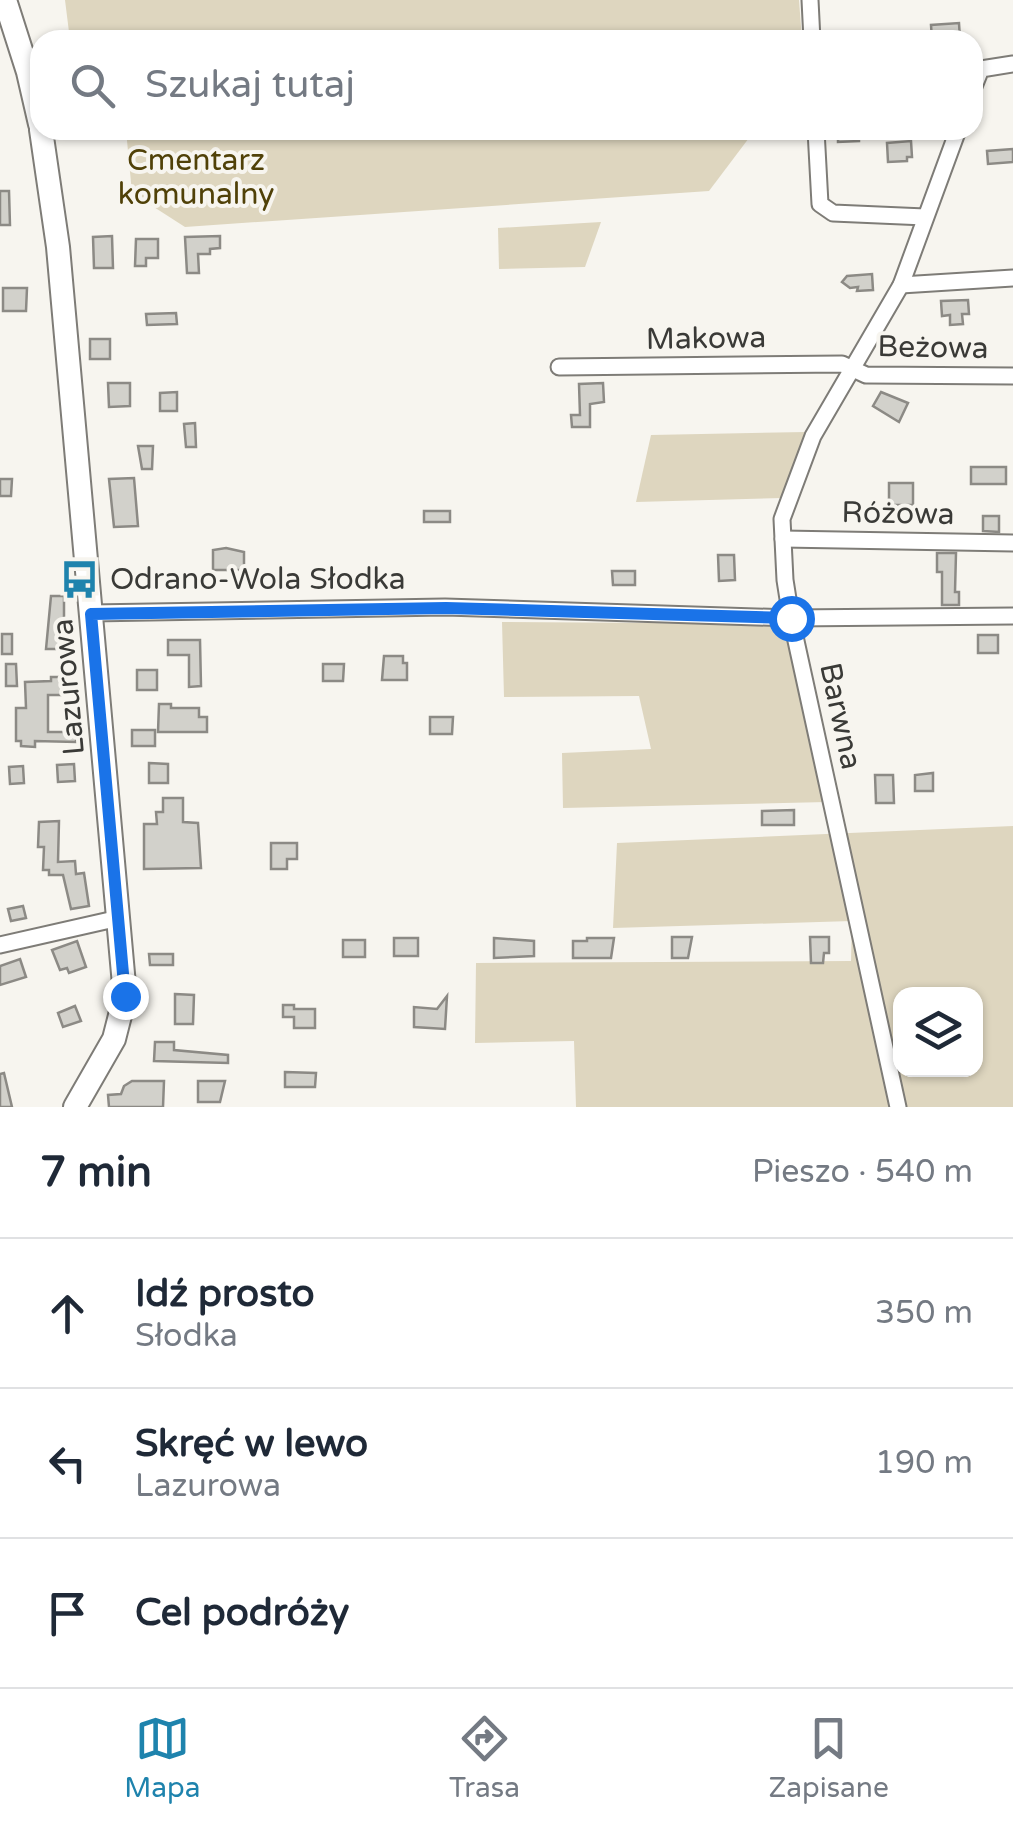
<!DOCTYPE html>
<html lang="pl">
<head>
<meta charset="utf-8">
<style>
	body { margin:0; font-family:"Varela Round",sans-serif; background:#f2f2f3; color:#1f2937 }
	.controls { position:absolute; right:30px; bottom:30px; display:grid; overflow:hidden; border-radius:20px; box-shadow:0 2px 8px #0004 }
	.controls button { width:90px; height:90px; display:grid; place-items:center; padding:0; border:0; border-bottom:2px solid #e0e1e3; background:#fff; color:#1f2937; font:50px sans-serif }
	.stop { position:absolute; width:30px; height:30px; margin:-22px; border:8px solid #1a73e8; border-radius:50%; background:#fff }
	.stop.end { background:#1a73e8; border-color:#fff; box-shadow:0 2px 10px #0008 }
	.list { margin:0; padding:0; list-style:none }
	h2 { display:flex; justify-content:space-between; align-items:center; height:130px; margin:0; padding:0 40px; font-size:42px }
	h2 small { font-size:32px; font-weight:400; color:#747a83 }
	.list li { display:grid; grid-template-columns:65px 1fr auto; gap:30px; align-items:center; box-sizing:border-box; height:150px; padding:0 40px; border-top:2px solid #e0e1e3 }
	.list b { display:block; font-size:38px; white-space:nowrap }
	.list p { margin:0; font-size:32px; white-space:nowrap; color:#747a83 }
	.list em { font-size:32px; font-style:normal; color:#747a83 }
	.icon { flex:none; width:55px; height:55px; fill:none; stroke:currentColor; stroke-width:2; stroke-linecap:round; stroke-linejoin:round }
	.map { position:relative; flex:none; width:1013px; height:1107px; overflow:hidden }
	.search { position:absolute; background:#fff; box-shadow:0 2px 8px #0004; left:30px; right:30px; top:30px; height:110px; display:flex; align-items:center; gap:25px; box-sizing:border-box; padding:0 35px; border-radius:30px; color:#747a83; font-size:38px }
	.sheet { height:580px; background:#fff }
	nav { display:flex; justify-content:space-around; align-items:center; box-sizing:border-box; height:140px; border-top:2px solid #e0e1e3; background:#fff; font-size:28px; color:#747a83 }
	nav a { display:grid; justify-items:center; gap:5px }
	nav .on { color:#1e83ad }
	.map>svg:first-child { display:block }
	.green { fill:#ded6bf; fill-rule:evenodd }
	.building { fill:#d2d1cb; stroke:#8c8a85; stroke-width:2.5 }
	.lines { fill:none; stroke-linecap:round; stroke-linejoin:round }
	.street-casing { stroke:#7e7c77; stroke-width:19 }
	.secondary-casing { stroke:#7e7c77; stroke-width:26 }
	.street { stroke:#fff; stroke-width:15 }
	.secondary { stroke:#fff; stroke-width:22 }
	.route { stroke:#1a73e8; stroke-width:12 }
	.labels { text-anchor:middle; stroke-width:8; stroke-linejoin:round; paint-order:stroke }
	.park-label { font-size:30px; fill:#504108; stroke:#f7f5ef }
	.street-label { font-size:30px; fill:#3a3a37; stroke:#f7f5ef }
	.poi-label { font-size:30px; fill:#3a3a37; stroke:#f7f5ef; text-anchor:start }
</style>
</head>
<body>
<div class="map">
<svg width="1013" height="1107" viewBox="0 0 1013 1107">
	<rect width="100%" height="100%" fill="#f7f5ef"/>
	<g class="green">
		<polygon points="65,0 799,0 802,40 70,40"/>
		<polygon points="126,130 755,130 709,191 185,227 132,193"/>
		<polygon points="601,222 585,267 499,269 498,228"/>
		<polygon points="806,432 782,498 636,502 651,435"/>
		<polygon points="502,622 785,624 827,802 563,808 562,753 651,749 639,696 504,697"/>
		<path d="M1013,826V1107H576L574,1041L475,1043L476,963L851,961L852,921L613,928L617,843ZM900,994H976V1070H900Z"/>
	</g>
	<g class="building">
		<polygon points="959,23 960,40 932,40 931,25"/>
		<polygon points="838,131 859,131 859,141 838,142"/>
		<polygon points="911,141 912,157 907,157 907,161 888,162 887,143"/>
		<polygon points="1013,149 1013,162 988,164 987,151"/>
		<polygon points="0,191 9,191 10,225 0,225"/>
		<polygon points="112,236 113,268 94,268 93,237"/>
		<polygon points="220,236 220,248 210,249 210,254 198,254 199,273 187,273 185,237"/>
		<polygon points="136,239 158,239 158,258 146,258 146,266 135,266"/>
		<polygon points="872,274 873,290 857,291 858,287 850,288 842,282 847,276"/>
		<polygon points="3,288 27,288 26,311 3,311"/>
		<polygon points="968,300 969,314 962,314 963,324 950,325 950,315 942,316 941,301"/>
		<polygon points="176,313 177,324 147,325 146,314"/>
		<rect x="90" y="339" width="20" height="20"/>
		<polygon points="108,383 130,383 130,406 109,407"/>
		<polygon points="603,383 604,402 590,404 590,427 572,427 571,415 580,415 579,384"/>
		<polygon points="177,392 177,411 160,411 160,393"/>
		<polygon points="881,392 908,403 899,422 873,406"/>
		<polygon points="195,423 196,447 186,447 184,424"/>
		<polygon points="138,446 153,446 152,469 142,469"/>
		<rect x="971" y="467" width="35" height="17"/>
		<polygon points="134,478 138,526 114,527 109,479"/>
		<polygon points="0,479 12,479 11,496 0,496"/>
		<rect x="889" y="483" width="24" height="22"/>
		<rect x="424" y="511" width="26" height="11"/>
		<polygon points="983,516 999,516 999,532 983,531"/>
		<polygon points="226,548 244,552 244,570 213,570 213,550"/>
		<polygon points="937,553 956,553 955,592 959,592 959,605 942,605 942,572 937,572"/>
		<polygon points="718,555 734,555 735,580 719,581"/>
		<polygon points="612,571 635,571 635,585 613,585"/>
		<polygon points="51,596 64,596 64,649 46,649"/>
		<rect x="2" y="634" width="10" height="20"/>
		<rect x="978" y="635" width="20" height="18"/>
		<polygon points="168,640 200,640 201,686 189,687 189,655 168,655"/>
		<polygon points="384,656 403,656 403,663 407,663 407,680 382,680"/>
		<polygon points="6,664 16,664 17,686 6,686"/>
		<polygon points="323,664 344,664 343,681 323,681"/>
		<rect x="137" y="670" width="20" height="20"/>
		<polygon points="51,677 71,677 71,695 48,695 48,732 76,732 76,742 35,741 35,747 21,746 21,741 16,741 16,708 26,708 25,682 51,681"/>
		<polygon points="159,704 171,704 171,708 199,708 199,717 207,717 207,732 158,732"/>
		<polygon points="430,717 453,717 452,734 430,734"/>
		<rect x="132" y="730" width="23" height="16"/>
		<polygon points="149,763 168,764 168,783 149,783"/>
		<polygon points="74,764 75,781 58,782 57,765"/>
		<polygon points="23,766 24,783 10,784 9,767"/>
		<polygon points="933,773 933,791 915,791 915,775"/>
		<polygon points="875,775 893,775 894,803 876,803"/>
		<polygon points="163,798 183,798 183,822 198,823 201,868 144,869 144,824 157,824 156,812 163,812"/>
		<polygon points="794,810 794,825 762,825 762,811"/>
		<polygon points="59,821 58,862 75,861 76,874 84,873 89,906 71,909 63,875 49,875 49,870 43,870 44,847 38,847 39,822"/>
		<polygon points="271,843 297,843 297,859 287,859 287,869 271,869"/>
		<polygon points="23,906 26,918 11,921 8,909"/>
		<polygon points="672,937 692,937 688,958 672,958"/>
		<polygon points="810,937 829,937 829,953 824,953 823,963 811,963"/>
		<rect x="394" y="938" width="24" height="18"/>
		<polygon points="494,938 534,941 534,956 494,958"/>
		<polygon points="587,938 614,938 611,958 573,958 573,941 587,941"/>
		<rect x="343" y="940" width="22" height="17"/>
		<polygon points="77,941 86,967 69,973 67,968 60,970 52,950"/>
		<polygon points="149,954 173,954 173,965 150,965"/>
		<polygon points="20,959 26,977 0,985 0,966"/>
		<polygon points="175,994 194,995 193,1024 175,1024"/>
		<polygon points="447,996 445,1029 414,1027 414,1007 437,1009"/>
		<polygon points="283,1005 294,1005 294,1009 315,1009 315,1028 294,1028 294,1017 283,1017"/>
		<polygon points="75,1006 81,1021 63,1027 58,1013"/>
		<polygon points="155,1042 174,1042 174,1050 228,1055 228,1063 154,1061"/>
		<polygon points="285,1072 316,1073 315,1087 285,1087"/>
		<polygon points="4,1073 12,1107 0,1107 0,1074"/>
		<polygon points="132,1081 164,1081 163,1107 109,1107 108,1095 121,1094 124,1086"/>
		<polygon points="198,1081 225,1081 220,1102 198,1102"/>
	</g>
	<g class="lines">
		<defs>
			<g id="street">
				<polyline points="810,0 812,40"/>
				<polyline points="973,89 981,69 1013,64"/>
				<polyline points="816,130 820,204 833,213 925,217"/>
				<polyline points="901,285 1013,278"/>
				<polyline points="559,367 842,364 866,375 1013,376"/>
				<polyline points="783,539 1013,543"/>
				<polyline points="91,613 445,607 791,618 1013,616"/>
				<polyline points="0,945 119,918"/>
				<polyline points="898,1107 791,618 785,580 782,519 813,436 901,285 958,130"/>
			</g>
			<g id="secondary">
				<polyline points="5,0 28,72 40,124"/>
				<polyline points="41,130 58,247 125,996 114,1039 75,1107"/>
			</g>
		</defs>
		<use href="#street" class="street-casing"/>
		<use href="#secondary" class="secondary-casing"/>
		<use href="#street" class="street"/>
		<use href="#secondary" class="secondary"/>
	</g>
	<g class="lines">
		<polyline class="route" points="125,996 91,614 446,608 791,618"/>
	</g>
	<defs>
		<symbol id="bus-bare" viewBox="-9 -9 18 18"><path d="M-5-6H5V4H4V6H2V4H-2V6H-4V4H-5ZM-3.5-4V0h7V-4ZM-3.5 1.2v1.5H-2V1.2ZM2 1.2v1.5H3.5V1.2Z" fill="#1e83ad" stroke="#f7f5ef" stroke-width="2.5" paint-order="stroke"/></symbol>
	</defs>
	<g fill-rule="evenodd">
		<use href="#bus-bare" x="52" y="552" width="55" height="55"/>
	</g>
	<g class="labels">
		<g class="park-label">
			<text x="196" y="170">Cmentarz<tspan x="196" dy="34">komunalny</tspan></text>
		</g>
		<g class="street-label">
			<text transform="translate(706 338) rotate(-1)" y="10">Makowa</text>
			<text transform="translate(933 347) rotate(1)" y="10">Beżowa</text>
			<text transform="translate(898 513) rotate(1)" y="10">Różowa</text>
			<text transform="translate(68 687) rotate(-95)" y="10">Lazurowa</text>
			<text transform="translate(841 716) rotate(78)" y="10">Barwna</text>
		</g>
		<g class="poi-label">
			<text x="110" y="589">Odrano-Wola Słodka</text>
		</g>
	</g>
</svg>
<div class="controls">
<button><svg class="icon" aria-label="layers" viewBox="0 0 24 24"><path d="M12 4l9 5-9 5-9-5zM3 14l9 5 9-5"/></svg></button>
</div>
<div class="stop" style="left:791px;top:618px"></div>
<div class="stop end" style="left:125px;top:996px"></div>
<div class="search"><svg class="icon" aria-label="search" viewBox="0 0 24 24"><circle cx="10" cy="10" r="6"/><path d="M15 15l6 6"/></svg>Szukaj tutaj</div>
</div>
<section class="sheet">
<h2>7 min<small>Pieszo · 540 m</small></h2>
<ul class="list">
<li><svg class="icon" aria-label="ahead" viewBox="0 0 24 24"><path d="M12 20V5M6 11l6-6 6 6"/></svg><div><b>Idź prosto</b><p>Słodka</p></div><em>350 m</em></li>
<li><svg class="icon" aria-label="left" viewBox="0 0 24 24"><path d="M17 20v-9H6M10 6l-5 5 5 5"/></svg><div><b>Skręć w lewo</b><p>Lazurowa</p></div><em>190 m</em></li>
<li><svg class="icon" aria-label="arrive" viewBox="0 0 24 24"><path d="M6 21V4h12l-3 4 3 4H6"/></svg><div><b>Cel podróży</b></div></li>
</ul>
</section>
<nav>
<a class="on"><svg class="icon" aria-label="map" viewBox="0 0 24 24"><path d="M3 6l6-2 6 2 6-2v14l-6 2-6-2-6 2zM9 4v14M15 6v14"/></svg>Mapa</a>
<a><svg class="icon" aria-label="directions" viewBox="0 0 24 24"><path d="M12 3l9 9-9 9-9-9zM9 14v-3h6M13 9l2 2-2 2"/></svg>Trasa</a>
<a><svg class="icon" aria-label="saved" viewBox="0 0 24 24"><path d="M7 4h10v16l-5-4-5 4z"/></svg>Zapisane</a>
</nav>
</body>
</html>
